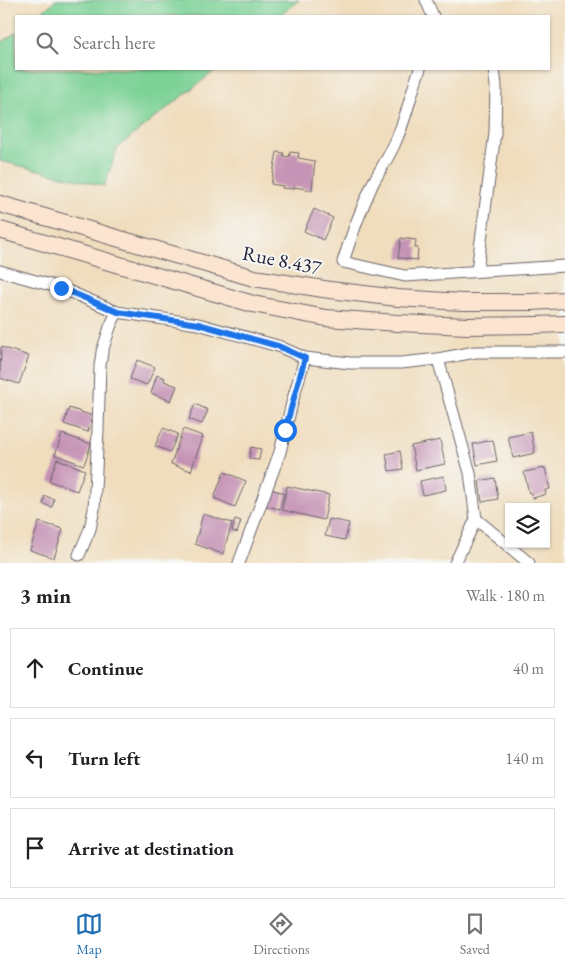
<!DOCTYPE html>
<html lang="en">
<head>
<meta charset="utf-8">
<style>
	body { margin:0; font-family:"EB Garamond",serif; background:#f6f6f6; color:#202124 }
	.controls { position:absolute; right:15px; bottom:15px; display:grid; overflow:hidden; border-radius:0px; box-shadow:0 1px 4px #0004 }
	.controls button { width:45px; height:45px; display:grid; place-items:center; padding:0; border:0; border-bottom:1px solid #e0e0e0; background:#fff; color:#202124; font:25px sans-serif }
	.stop { position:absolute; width:15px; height:15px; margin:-11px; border:4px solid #1a73e8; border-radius:50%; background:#fff }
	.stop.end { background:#1a73e8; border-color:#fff; box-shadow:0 1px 5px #0008 }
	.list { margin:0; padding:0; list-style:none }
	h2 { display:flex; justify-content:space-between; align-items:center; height:65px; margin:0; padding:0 20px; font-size:21px }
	h2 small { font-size:16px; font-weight:400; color:#757577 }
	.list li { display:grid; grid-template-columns:32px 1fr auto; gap:15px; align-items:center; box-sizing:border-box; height:80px; margin:0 10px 10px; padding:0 10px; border:1px solid #e0e0e0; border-radius:0px }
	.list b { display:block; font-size:19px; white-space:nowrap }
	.list em { font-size:16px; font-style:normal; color:#757577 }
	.icon { flex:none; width:28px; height:28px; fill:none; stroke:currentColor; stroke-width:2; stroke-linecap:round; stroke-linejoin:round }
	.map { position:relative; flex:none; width:565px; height:563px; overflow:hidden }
	.search { position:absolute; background:#fff; box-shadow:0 1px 4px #0004; left:15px; right:15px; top:15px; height:55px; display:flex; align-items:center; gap:12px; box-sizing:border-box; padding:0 18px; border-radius:0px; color:#757577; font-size:19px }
	.sheet { height:335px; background:#fff }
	nav { display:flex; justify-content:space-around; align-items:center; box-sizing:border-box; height:70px; border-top:1px solid #e0e0e0; background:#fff; font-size:14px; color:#757577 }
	nav a { display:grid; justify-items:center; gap:2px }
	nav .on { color:#1f6fb2 }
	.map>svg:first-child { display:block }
	.green { fill:#7cd195; stroke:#4f7a68 }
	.building { fill:#c593b5 }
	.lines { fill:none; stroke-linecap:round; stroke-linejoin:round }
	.minor-casing { stroke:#6a6368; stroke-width:13 }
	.secondary-casing { stroke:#6a6368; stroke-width:18 }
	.minor { stroke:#fff; stroke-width:11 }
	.secondary { stroke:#fce5d0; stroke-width:16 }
	.route { stroke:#1a73e8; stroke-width:6 }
	.labels { text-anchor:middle; stroke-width:4; stroke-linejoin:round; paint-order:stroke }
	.street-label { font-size:20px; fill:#22223b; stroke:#f6f6f2 }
</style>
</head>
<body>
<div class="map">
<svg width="565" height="563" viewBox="0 0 565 563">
	<rect width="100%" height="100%" fill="#f6f6f2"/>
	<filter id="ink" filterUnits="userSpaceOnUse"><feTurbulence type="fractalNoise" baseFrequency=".02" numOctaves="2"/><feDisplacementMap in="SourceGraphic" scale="10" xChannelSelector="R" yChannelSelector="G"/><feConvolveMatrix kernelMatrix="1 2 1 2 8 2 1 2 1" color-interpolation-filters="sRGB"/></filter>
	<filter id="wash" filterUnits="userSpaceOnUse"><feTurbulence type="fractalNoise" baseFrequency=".0096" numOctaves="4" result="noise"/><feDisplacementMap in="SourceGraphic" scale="20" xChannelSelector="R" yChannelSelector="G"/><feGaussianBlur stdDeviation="1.12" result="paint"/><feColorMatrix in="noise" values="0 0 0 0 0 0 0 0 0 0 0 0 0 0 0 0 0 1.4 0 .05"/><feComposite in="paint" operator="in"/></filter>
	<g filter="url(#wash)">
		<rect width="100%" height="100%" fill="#f0ddbd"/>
		<g class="green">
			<polygon points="56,0 299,0 279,16 37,16"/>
			<polygon points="16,32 16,69 217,69 118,147 104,186 0,161 0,44"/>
		</g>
		<g id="blocks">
			<g class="building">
				<polygon points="277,152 284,153 283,156 289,157 290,152 299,153 298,158 315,161 312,190 294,187 294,189 282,188 283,186 271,184"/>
				<polygon points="314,209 333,218 323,240 304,231"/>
				<polygon points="401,238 416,240 415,248 418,248 417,260 398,258"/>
				<polygon points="1,347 29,356 19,384 0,378"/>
				<polygon points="137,360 155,367 147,385 130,379"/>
				<polygon points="157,375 165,378 164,381 177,386 171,401 151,393"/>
				<polygon points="195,404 208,410 202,424 189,419"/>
				<polygon points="69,408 93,416 88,432 64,424"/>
				<polygon points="163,428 178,434 170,452 155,446"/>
				<polygon points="183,429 203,436 191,471 171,464"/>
				<polygon points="531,432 535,453 513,458 508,437"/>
				<polygon points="62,434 91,444 84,465 55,455"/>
				<polygon points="440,440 445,464 416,470 411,446"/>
				<polygon points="493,440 497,461 477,465 473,444"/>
				<polygon points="251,447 261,449 259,460 249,459"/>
				<polygon points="400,451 403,469 389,471 386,454"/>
				<polygon points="57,459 85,470 77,491 49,481"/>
				<polygon points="545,468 550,489 545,490 546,494 533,498 532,493 529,493 524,472"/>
				<polygon points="224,472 246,481 235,507 214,498"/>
				<polygon points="444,476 446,490 423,495 420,481"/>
				<polygon points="495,478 498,499 482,502 479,481"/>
				<polygon points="287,486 329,495 324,520 282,510"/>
				<polygon points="270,489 284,493 280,509 266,506"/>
				<polygon points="45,496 54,499 52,507 43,504"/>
				<polygon points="203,514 232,523 223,554 195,544"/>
				<polygon points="235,519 241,521 237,533 232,531"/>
				<polygon points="329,519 349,523 345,540 325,536"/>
				<polygon points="39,522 63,529 54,558 30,550"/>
			</g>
		</g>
	</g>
	<g filter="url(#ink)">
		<use href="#blocks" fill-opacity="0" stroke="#6a6368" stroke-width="1"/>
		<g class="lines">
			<defs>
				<g id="minor">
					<polyline points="426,0 433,16"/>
					<path d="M420,69C411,92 407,116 397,138C391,154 381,168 373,183C362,207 351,236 343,262L405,276L565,266"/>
					<polyline points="0,271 61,288 117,312 198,324 278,346 305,358 350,363 401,363 438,359 475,352 565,352"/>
					<polyline points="477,271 495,133 496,86 494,69"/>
					<polyline points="438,359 470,473 476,519 455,563"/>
					<polyline points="476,519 529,563"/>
					<polyline points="79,555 90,529 94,509 98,430 100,366 102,352 110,327 117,312"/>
					<polyline points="239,563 280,452 293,399 305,358"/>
				</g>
				<g id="secondary">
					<polyline points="0,204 254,278 330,290 398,298 462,302 532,302 565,300"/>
					<polyline points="0,230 253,304 326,318 398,323 468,326 536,325 565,324"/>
				</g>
			</defs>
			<use href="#minor" class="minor-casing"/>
			<use href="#secondary" class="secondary-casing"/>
			<use href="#minor" class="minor"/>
			<use href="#secondary" class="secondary"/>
		</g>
	</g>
	<g class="lines" filter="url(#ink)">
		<polyline class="route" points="61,288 118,312 198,324 278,346 305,358 285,430"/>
	</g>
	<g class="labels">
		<g class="street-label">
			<text transform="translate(282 260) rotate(11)" y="7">Rue 8.437</text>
		</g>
	</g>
</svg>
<div class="controls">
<button><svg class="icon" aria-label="layers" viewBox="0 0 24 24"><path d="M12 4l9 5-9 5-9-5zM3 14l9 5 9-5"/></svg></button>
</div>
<div class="stop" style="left:285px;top:430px"></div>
<div class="stop end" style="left:61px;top:288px"></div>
<div class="search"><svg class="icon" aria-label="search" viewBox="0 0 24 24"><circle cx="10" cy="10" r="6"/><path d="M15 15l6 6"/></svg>Search here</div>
</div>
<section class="sheet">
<h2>3 min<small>Walk · 180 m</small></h2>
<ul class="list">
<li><svg class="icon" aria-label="ahead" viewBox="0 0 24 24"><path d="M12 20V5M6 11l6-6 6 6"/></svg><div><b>Continue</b></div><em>40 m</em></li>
<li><svg class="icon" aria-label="left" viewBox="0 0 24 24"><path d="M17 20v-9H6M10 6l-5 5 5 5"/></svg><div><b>Turn left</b></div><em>140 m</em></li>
<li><svg class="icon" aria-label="arrive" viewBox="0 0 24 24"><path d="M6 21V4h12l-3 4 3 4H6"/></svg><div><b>Arrive at destination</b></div></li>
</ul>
</section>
<nav>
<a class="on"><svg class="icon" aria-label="map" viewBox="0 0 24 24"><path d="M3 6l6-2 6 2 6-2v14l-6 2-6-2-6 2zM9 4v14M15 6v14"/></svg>Map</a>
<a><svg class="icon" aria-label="directions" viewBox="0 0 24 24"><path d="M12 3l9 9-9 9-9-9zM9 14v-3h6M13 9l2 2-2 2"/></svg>Directions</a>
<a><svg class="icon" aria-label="saved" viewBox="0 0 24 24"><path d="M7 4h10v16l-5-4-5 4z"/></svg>Saved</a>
</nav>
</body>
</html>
